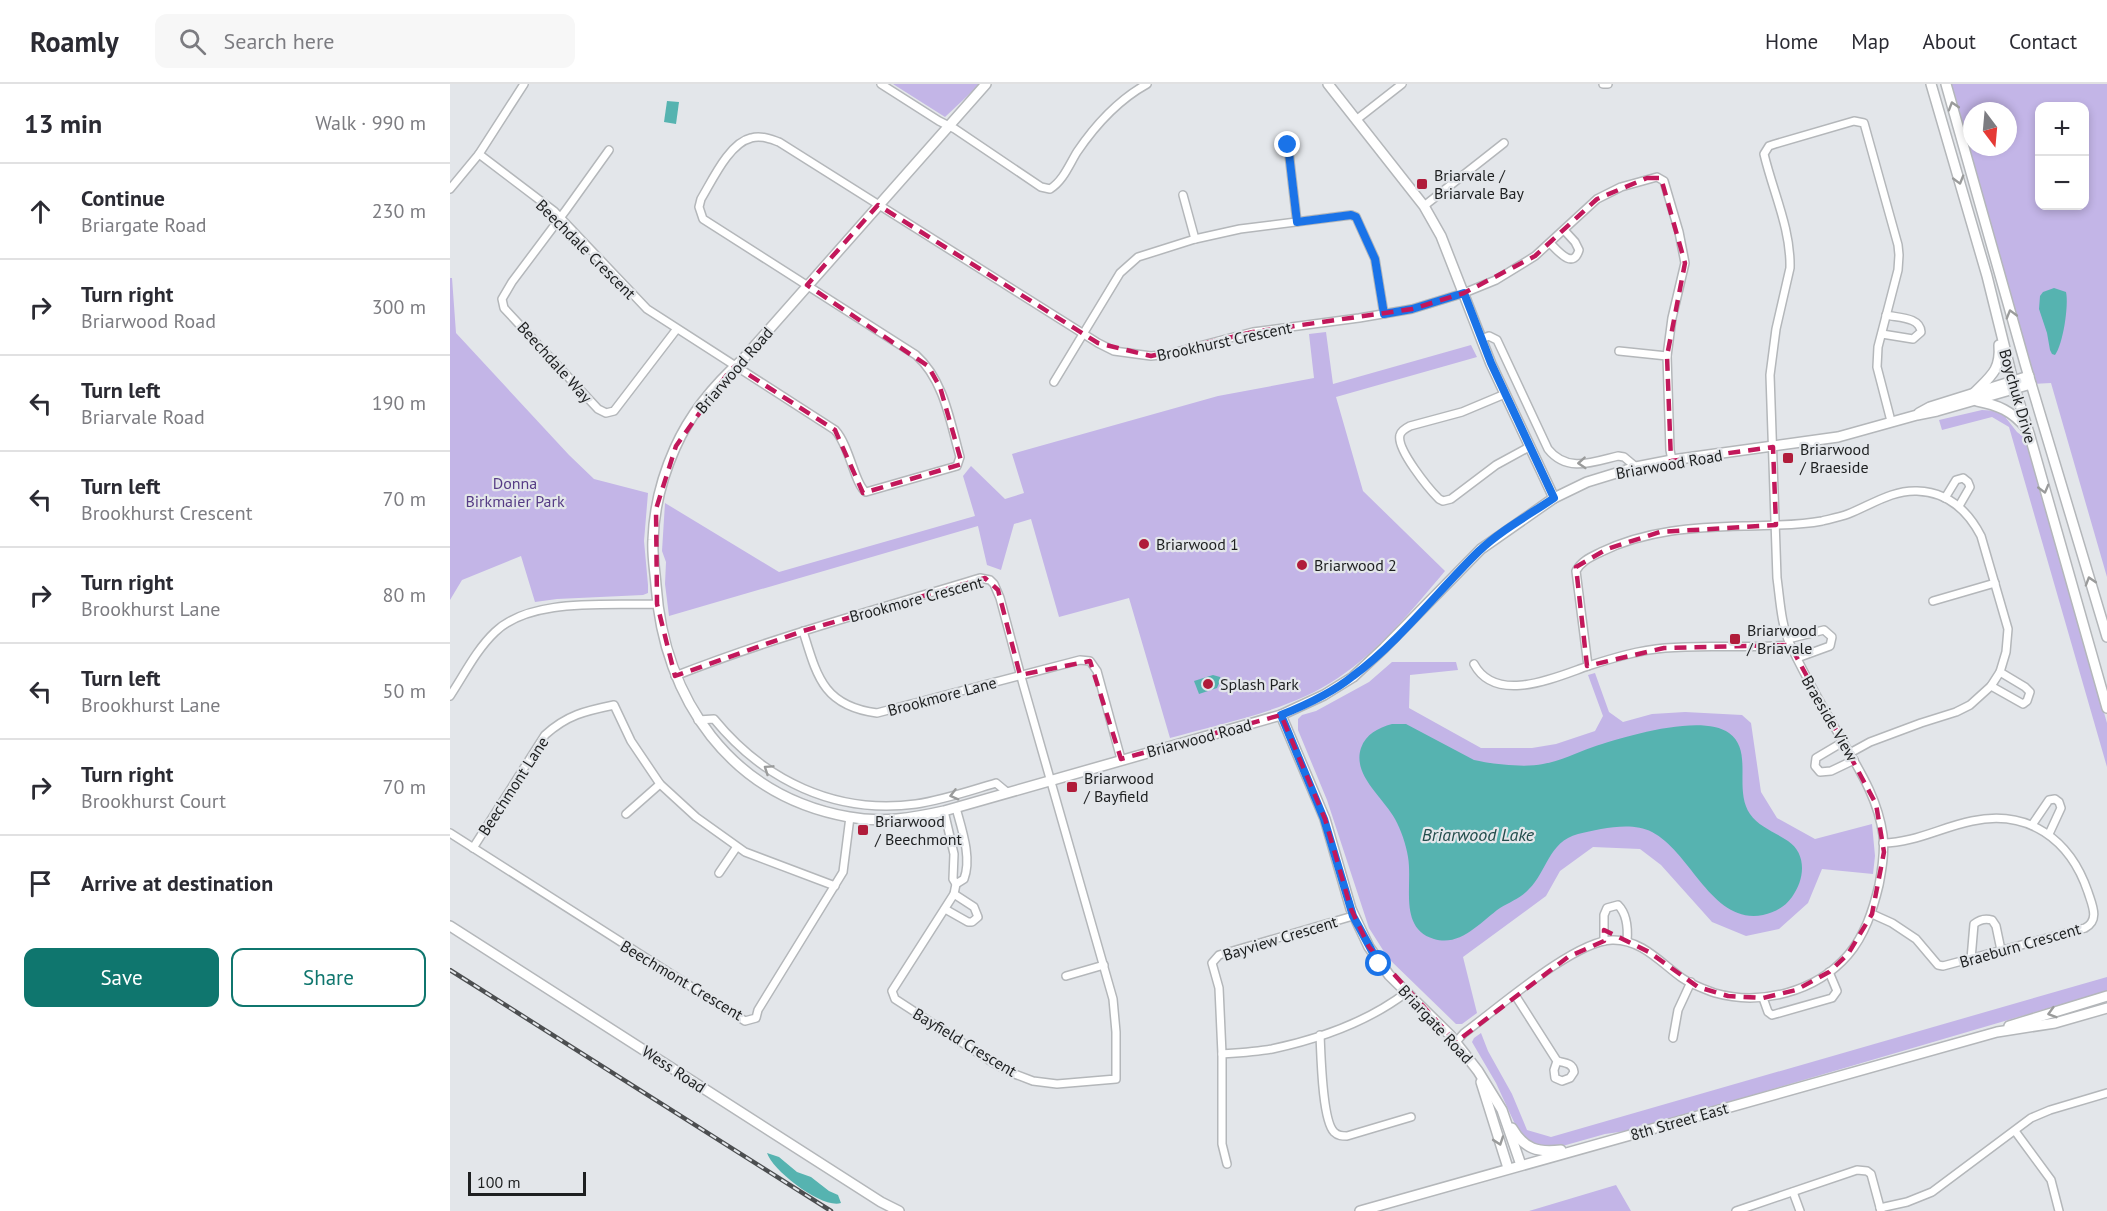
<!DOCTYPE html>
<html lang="en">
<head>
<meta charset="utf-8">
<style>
	body { margin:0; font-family:"PT Sans",sans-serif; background:#f7f7f7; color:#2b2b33 }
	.controls { position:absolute; right:18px; top:18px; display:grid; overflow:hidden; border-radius:12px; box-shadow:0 3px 9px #0003 }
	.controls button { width:54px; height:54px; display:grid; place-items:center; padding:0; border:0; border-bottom:2px solid #e1e1e2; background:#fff; color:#2b2b33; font:30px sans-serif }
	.compass { position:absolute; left:1513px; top:18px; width:54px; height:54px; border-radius:50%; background:#fff; box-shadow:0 3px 9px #0003; rotate:164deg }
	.scale { position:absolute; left:18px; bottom:15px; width:118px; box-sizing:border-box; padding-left:6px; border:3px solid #1e2021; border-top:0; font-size:16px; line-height:21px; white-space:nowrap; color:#1e2021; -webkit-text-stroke:4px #e3e6ea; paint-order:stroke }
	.stop { position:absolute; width:18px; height:18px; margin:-14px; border:4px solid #1a73e8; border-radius:50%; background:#fff }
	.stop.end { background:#1a73e8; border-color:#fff; box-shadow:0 2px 6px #0008 }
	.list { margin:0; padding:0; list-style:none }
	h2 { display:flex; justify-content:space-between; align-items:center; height:78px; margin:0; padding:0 24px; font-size:26px }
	h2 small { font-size:20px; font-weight:400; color:#7c7c81 }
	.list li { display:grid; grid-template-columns:39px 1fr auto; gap:18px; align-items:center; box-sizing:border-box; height:96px; padding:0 24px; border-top:2px solid #e1e1e2 }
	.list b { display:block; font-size:22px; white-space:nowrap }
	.list p { margin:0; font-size:20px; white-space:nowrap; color:#7c7c81 }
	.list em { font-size:20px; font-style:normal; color:#7c7c81 }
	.actions { display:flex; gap:12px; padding:18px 24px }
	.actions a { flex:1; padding:14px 0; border:2px solid #0f766e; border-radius:12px; text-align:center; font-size:21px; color:#0f766e }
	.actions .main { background:#0f766e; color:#fff }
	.icon { flex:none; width:33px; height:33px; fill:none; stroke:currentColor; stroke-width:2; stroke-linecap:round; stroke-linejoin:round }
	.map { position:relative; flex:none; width:1657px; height:1127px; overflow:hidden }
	header { display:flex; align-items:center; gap:36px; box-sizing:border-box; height:84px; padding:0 30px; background:#fff; border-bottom:2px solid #e1e1e2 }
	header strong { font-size:28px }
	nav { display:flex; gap:33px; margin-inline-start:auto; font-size:21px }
	.search { width:420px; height:54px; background:#f7f7f7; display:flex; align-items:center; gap:15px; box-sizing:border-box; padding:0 21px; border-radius:12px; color:#7c7c81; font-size:22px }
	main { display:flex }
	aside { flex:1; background:#fff }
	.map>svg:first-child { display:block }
	.green { fill:#c3b5e7; fill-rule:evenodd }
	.water { fill:#56b3b0 }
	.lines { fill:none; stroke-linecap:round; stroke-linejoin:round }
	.street-casing { stroke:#b4b7ba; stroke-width:10 }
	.secondary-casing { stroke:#b4b7ba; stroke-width:12 }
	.street { stroke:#fff; stroke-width:7 }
	.secondary { stroke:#fff; stroke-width:9 }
	.rail-casing { stroke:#4c4e50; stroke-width:4.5 }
	.rail { stroke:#e3e6ea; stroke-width:2; stroke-dasharray:7; stroke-linecap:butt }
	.oneway { stroke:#9a9b9b }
	.route { stroke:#1a73e8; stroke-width:8 }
	.marked { fill:none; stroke:#c2185b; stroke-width:4.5; stroke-dasharray:12 8; stroke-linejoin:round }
	.poi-dot { fill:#b01c3a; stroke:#e3e6ea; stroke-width:2 }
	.labels { text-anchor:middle; stroke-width:4.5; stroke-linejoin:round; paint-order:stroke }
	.poi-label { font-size:16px; fill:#1e2021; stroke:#e3e6ea; text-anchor:start }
	.street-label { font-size:16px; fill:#1e2021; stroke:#e3e6ea }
	.park-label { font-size:16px; fill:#563c85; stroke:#e3e6ea }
	.water-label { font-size:18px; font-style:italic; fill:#234d4c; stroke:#e3e6ea }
</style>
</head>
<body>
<header>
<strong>Roamly</strong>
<div class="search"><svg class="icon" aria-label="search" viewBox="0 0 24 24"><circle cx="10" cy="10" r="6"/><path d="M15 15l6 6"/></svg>Search here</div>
<nav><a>Home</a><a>Map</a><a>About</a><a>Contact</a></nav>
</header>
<main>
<aside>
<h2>13 min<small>Walk · 990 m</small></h2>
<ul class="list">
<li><svg class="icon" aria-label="ahead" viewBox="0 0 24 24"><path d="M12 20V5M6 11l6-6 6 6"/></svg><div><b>Continue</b><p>Briargate Road</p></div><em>230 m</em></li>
<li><svg class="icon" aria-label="right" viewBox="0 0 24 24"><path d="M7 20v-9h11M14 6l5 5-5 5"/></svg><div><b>Turn right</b><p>Briarwood Road</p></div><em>300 m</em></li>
<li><svg class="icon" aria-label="left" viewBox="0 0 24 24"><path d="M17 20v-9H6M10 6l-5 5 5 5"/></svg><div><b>Turn left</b><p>Briarvale Road</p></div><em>190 m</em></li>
<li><svg class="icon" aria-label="left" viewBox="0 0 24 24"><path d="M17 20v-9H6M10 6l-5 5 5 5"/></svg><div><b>Turn left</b><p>Brookhurst Crescent</p></div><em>70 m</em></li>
<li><svg class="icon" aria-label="right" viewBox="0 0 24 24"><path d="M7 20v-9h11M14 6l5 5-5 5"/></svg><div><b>Turn right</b><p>Brookhurst Lane</p></div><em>80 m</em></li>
<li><svg class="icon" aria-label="left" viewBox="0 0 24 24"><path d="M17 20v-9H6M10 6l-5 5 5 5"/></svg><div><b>Turn left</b><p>Brookhurst Lane</p></div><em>50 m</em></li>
<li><svg class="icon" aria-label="right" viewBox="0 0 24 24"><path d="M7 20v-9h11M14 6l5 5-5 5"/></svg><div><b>Turn right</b><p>Brookhurst Court</p></div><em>70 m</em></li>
<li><svg class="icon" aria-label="arrive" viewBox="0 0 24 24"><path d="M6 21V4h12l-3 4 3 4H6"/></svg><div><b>Arrive at destination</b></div></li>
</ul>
<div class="actions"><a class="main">Save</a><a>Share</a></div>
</aside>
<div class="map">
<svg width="1657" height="1127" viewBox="0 0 1657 1127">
	<rect width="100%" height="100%" fill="#e3e6ea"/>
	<g class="green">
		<polygon points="443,0 528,0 529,1 495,33"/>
		<path d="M1494,0H1657V493L1601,299L1581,300ZM1590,22H1634V122H1590ZM1522,27H1558V63H1522Z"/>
		<polygon points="0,194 2,194 6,249 119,371 144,395 198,409 194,457 198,501 198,509 193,511 107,515 85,518 71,472 12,496 0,516"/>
		<path d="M876,248L883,300L1021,261L1027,273L886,313L913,407L995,487C963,525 930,566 888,594C839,627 776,638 720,654L679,514L609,533L581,435L564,440L551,486L537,481L528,442L219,532L215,500L216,478L212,467L215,419L329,488L525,432L513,392L521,382L555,415L574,409L562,370L768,312L864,294L859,250Z"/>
		<polygon points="1532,326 1548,327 1556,331 1556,334 1567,348 1575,354 1657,639 1657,683 1559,343 1542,333 1492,346 1489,336"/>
		<polygon points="942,578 1006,578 1008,586 960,591 959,624 1031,664 1082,664 1106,660 1145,647 1153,632 1138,591 1145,589 1159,628 1173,638 1202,630 1235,628 1292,631 1301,639 1311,708 1327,734 1365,755 1422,740 1425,772 1423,790 1372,785 1358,819 1329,845 1296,852 1262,838 1211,781 1190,765 1143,763 1110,787 1096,812 1013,873 1027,929 1012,940 1006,940 938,874 919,844 877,716 848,646 848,635 852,631 866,627 919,598"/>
		<polygon points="1657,893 1657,907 1183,1046 1155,1050 1109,1063 1087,1064 1070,1051 1046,999 1022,958 1024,954 1031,949 1038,967 1062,1010 1077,1046 1101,1053"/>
		<polygon points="1166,1101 1181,1127 1078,1127 1079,1127"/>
	</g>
	<g class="water">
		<polygon points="217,17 229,18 226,40 214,38"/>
		<path d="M1604,204L1616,208C1619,221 1613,261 1605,271L1602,270L1600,266L1597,249L1589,225L1590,212L1593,208Z"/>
		<polygon points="763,591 770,593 771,595 767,604 749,610 744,597"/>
		<path d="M942,640H956L1024,676C1042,680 1074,684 1093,680C1110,677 1126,669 1143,663C1173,653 1251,629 1279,649C1304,667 1283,705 1300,730C1309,743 1325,748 1338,757C1357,770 1355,795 1342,813C1335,823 1325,828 1313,831C1262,841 1241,768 1202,748C1181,737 1150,745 1128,750C1098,758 1097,788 1079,805C1071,814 1060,818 1050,824C1030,838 1011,863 984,855C948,844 963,801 958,773C956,760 951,746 945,735C933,713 902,691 911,664C916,650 928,644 942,640Z"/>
		<path d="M317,1069L329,1073L347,1088L361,1093L379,1107L388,1111L391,1119C372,1125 323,1087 317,1069Z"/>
	</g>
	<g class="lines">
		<defs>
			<g id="street">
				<path d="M74,0L29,70L104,127L197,225L385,346C400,362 405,402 416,408L507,382L510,373C500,337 494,296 466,271L253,135L249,123L251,115C262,97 279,59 301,54C311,51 320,55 329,58L648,259L664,267L701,272L719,270L803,248L909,234L962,225L1014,209L1046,196L1085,172L1147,115L1171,103L1207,93L1214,97L1229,148L1235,179L1222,234L1217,272L1220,366L1222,376"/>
				<path d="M431,0L489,37L505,45L591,103L600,105C613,97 619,81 627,68C646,40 668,16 697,0"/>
				<polyline points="1153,0 1158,0"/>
				<polyline points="906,36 952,0"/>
				<polyline points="838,61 847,138"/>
				<polyline points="159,66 116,126 62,198 52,215 54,224 148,325 156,329 164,327 226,246"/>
				<polyline points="0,105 29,70"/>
				<polyline points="733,111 745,155"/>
				<polyline points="974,122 1054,59"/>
				<path d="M1100,159C1108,167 1123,186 1129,166L1125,158L1114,146"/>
				<path d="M1432,250L1463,255L1471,248C1470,233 1449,234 1436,231"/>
				<path d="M1031,255L1039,252L1047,256L1098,365C1117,389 1143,378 1168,372L1174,373L1186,383"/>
				<polyline points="1169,267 1217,272"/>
				<polyline points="604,298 670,189 688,173 745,155 790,145 901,131 906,133 925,175 934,230"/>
				<path d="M1055,310L1012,328L960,342C956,344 951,347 950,351C946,365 979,405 989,415L993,417L1001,415L1046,381L1079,363"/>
				<polyline points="1495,414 1506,396 1513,394 1518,398 1520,403 1509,422"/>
				<polyline points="1483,517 1545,499"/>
				<path d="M353,547C367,592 373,622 427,629L630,576L640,577L647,587L671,675"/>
				<polyline points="1338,555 1374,546 1382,553 1380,562 1347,574"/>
				<path d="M1340,561C1299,565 1257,560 1215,564C1189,566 1163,574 1138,582L1126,487C1131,477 1141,473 1151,468C1196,446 1245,443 1294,442C1320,441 1346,442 1372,437C1380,435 1390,433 1398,430C1421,421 1442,406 1467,407C1498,408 1518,427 1531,452L1558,545L1556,568L1550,588L1541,602L1520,621L1506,628L1471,639L1420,658L1400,669"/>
				<path d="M1024,580C1046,621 1106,593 1138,582"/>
				<path d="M225,592C324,553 428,525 530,494L540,496L544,500L550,514L573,600L663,915L666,948V995L607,1000L583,997L562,989L542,978L445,915L442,907L504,810L506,800L503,795L504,770L494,727"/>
				<polyline points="1541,602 1573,620 1577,617 1580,608 1575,603 1550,588"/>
				<path d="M0,612C14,591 26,566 45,548C81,513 159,522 207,520"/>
				<path d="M248,636L264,635C314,696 385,731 466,720C493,716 519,707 546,699L558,709"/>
				<polyline points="1393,658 1366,674 1365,682 1370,688 1381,687 1404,676"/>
				<polyline points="176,730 210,700"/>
				<polyline points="1582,741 1599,716 1605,715 1609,718 1611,724 1599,750"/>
				<polyline points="0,749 295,937 306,934 308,926 393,788 400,733"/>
				<path d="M23,764L95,651C117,631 135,627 164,621L181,657L210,700L246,733L295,768L385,802"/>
				<polyline points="269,789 286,764"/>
				<path d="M506,800L514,795C522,774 512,746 506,724"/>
				<polyline points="495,825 518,838 522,838 528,833 524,823 504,810"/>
				<path d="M1422,830L1442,839L1466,855L1488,881L1493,882L1635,844C1650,836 1642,821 1638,808C1620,755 1578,725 1522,737C1492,743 1464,759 1433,759"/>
				<path d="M903,832L769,871L762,879L769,904L772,970C788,969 806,968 822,965C869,955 919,937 957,908"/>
				<path d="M1154,857V831L1157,824L1168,821C1177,830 1178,845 1177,857"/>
				<path d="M1521,875L1524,840C1530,835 1535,834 1542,836L1546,842L1551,866"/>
				<polyline points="616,892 654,881"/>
				<path d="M1065,911L1107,977L1104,986L1105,994L1112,997L1120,994L1124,988C1123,979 1115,979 1107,977"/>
				<polyline points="1313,914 1318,928 1322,931 1382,914 1387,907 1379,888"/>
				<path d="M870,951C871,970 872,1036 884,1048C888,1052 892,1052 897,1052L961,1033"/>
				<polyline points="1223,954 1228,926 1241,898"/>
				<path d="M1006,958L1014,949C1047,925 1124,857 1162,856C1191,855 1211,879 1232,894C1242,901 1254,905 1265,909C1311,922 1366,908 1398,871C1415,851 1423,826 1429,801C1432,785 1435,768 1433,751C1428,715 1410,687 1392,656C1374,625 1355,593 1340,560C1331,541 1330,515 1327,494L1320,291L1326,245L1340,184C1341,145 1323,108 1314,70L1319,62L1325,60L1404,37L1414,39L1448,161L1449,171L1448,186L1428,263L1427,283L1441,337"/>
				<polyline points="772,970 772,1060 777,1080"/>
				<polyline points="1565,1047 1601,1096 1609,1127"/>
				<polyline points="1343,1108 1350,1127"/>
				<polyline points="1430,1124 1457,1118 1482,1108 1581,1034 1600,1026 1657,1009"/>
				<polyline points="1286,1127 1407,1086 1417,1087 1421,1090 1431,1127"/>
			</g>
			<g id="secondary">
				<path d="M536,0L293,275C266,299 240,330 225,364C212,393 204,425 203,456C202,471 205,487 206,501C214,616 281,712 399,733C431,739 463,734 494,727L831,631L874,611L903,593L934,564L1031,465L1104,414L1137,398L1186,383L1222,376L1388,353L1467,331L1487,327L1581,300"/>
				<polyline points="878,0 974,122 991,152 1041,280 1104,414"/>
				<polyline points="1481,0 1537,192 1565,305 1579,349 1657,624"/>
				<polyline points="1496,0 1576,283 1657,553"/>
				<path d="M1524,309C1541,292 1551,286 1549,261"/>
				<path d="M1527,317C1548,321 1562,327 1576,344"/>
				<polyline points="1469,329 1480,323 1579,292"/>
				<polyline points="831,631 875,735 901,825 919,863 939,891 1000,951 1028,987 1052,1026 1071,1081"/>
				<polyline points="0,842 431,1118 449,1127"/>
				<polyline points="1559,942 1657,912"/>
				<polyline points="1031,998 1058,1084"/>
				<path d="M1062,1044C1074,1065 1088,1069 1111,1066"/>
				<polyline points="910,1127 1547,948 1605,939 1657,924"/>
			</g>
		</defs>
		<use href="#street" class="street-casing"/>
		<use href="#secondary" class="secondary-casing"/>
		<use href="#street" class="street"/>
		<use href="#secondary" class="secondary"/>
		<defs>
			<polyline id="rail" points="0,886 381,1127"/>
		</defs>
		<use href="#rail" class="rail-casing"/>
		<use href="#rail" class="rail"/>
	</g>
	<defs><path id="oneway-chevron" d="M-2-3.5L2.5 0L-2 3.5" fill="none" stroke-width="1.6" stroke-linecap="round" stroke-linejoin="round" transform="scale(1.5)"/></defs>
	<g class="oneway">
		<use href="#oneway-chevron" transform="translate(1503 22) rotate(-107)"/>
		<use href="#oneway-chevron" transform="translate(1509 96) rotate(74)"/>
		<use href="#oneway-chevron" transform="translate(1561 230) rotate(-106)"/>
		<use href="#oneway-chevron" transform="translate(1132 379) rotate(176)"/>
		<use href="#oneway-chevron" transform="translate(1594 405) rotate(75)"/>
		<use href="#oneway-chevron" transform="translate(1640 497) rotate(-107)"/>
		<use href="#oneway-chevron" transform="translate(318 685) rotate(-146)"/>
		<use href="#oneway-chevron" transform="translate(504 711) rotate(165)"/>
		<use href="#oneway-chevron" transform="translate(1602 929) rotate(164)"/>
		<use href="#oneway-chevron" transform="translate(1049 1057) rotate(71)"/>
	</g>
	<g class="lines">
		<path class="route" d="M838,61L847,138L901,131L906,133L925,175L934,230L962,225L1014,209L1041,279L1104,414C1079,431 1051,446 1029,467C988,507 949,558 903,592C882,609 856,621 831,631L874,735L903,832L929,880"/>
	</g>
	<path class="marked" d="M1197,94H1211L1235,179L1217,272L1221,377L1323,363L1326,441L1210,448L1157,465L1126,483L1137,582L1214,564L1340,561L1426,720L1434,768L1422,830L1398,870L1379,888L1346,906L1313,914L1278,912L1248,903L1199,868L1154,846V857L1118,873L1006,958L919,863L901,825L875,735L831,631L671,675L640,577L570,591L548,506L535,494L353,547L225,592L207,520L206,425L226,362L278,289L285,282L385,346L413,409L512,380L490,303L478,282L357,201L428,121L648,259L701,272L803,248L962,225L1014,209L1085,172L1147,115Z"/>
	<g class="poi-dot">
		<rect x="966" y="94" width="12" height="12" rx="3"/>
		<rect x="1332" y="368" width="12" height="12" rx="3"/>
		<circle cx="694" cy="460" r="6"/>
		<circle cx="852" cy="481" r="6"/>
		<rect x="1279" y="549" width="12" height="12" rx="3"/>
		<circle cx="758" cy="600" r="6"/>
		<rect x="616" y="697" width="12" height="12" rx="3"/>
		<rect x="407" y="740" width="12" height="12" rx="3"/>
	</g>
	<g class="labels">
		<g class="poi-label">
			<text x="984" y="97">Briarvale /<tspan x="984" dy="18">Briarvale Bay</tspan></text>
			<text x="1350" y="371">Briarwood<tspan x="1350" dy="18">/ Braeside</tspan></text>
			<text x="706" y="466">Briarwood 1</text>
			<text x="864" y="487">Briarwood 2</text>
			<text x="1297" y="552">Briarwood<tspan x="1297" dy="18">/ Briavale</tspan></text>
			<text x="770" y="606">Splash Park</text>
			<text x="634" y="700">Briarwood<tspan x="634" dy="18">/ Bayfield</tspan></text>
			<text x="425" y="743">Briarwood<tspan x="425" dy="18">/ Beechmont</tspan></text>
		</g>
		<g class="street-label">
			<text transform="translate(136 165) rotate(45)" y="6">Beechdale Crescent</text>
			<text transform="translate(774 257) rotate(-12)" y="6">Brookhurst Crescent</text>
			<text transform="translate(105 278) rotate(48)" y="6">Beechdale Way</text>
			<text transform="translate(284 286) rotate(-49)" y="6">Briarwood Road</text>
			<text transform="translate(1568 312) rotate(74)" y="6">Boychuk Drive</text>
			<text transform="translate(1219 380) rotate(-10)" y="6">Briarwood Road</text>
			<text transform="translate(466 515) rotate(-15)" y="6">Brookmore Crescent</text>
			<text transform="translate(492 612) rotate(-15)" y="6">Brookmore Lane</text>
			<text transform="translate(1380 634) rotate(60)" y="6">Braeside View</text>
			<text transform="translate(749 654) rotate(-15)" y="6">Briarwood Road</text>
			<text transform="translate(63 702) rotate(-57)" y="6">Beechmont Lane</text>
			<text transform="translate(830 854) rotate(-17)" y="6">Bayview Crescent</text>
			<text transform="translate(1570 861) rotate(-16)" y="6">Braeburn Crescent</text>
			<text transform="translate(232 896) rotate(31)" y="6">Beechmont Crescent</text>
			<text transform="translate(986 940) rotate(47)" y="6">Briargate Road</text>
			<text transform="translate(515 958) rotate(31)" y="6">Bayfield Crescent</text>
			<text transform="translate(224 985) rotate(33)" y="6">Wess Road</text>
			<text transform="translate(1229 1037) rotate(-16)" y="6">8th Street East</text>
		</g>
		<g class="park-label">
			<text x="65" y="405">Donna<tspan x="65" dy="18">Birkmaier Park</tspan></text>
		</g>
		<g class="water-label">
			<text x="1028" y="757">Briarwood Lake</text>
		</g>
	</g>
</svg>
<div class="controls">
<button>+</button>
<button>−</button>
</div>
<svg class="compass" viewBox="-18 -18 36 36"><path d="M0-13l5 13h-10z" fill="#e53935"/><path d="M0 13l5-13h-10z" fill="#7c7c81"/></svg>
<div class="scale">100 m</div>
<div class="stop" style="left:929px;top:880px"></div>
<div class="stop end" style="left:838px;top:61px"></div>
</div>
</main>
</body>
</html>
